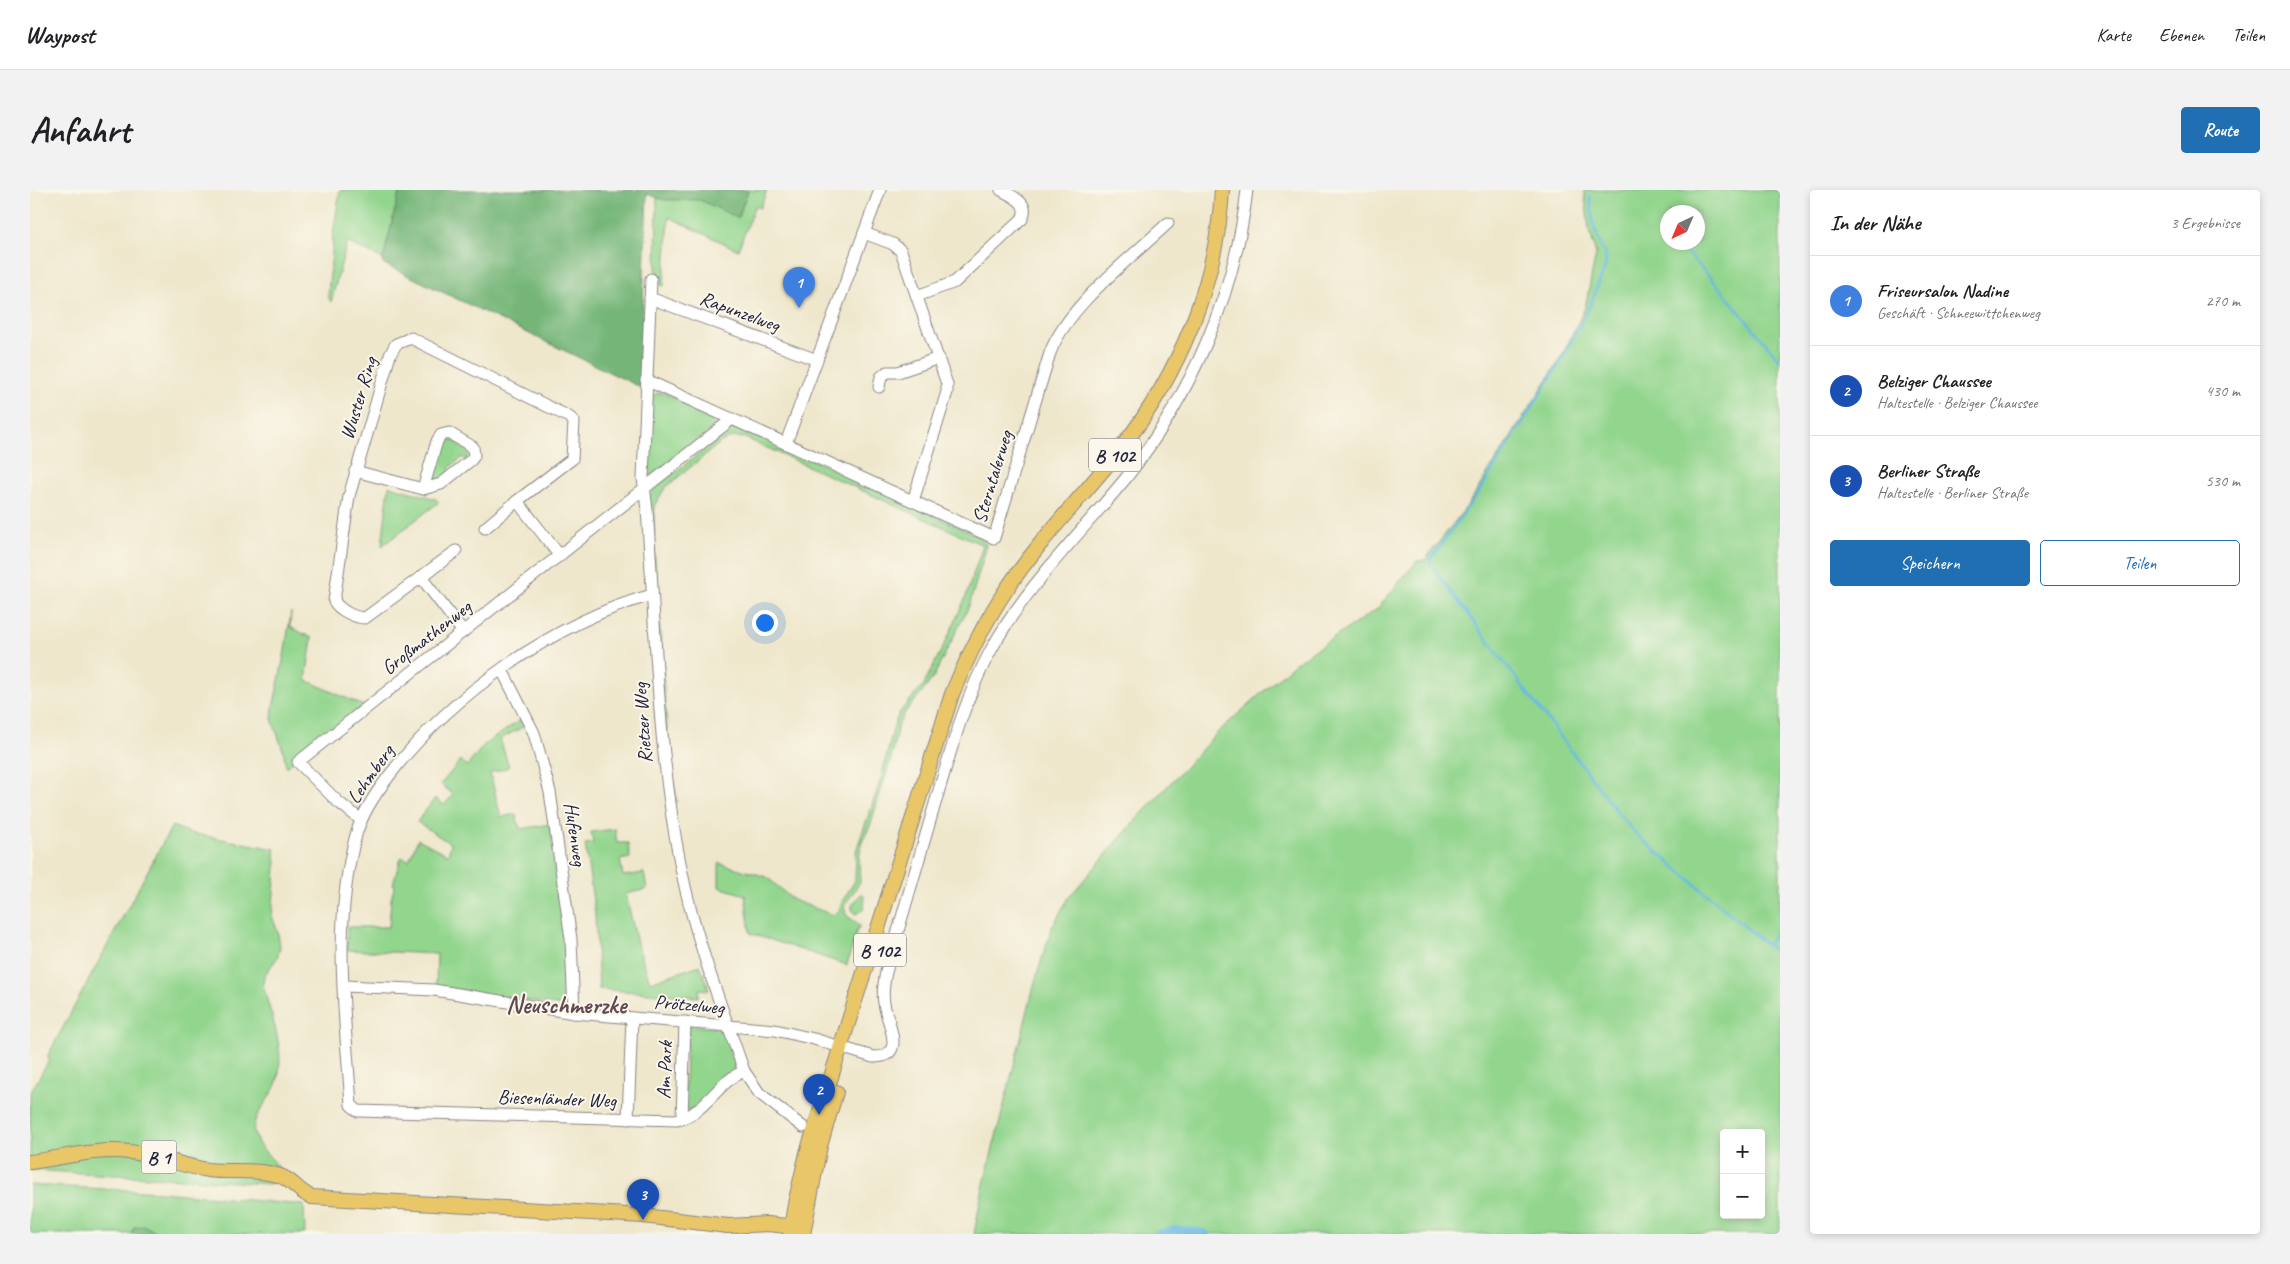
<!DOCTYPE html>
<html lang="de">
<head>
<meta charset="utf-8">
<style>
	body { margin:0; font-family:Caveat,sans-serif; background:#f2f2f2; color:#202124 }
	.controls { position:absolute; right:15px; bottom:15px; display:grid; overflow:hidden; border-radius:5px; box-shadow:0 2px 8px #0003 }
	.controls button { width:45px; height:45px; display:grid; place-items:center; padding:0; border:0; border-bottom:1px solid #e0e0e0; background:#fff; color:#202124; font:25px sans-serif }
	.compass { position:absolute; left:1630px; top:15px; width:45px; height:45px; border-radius:50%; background:#fff; box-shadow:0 2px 8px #0003; rotate:224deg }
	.you { position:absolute; left:734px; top:432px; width:18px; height:18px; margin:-12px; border:4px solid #fff; border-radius:50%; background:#1a73e8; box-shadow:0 0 0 8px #1a73e833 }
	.badge { display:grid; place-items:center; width:32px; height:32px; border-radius:50%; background:#1f6fb2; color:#fff; font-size:16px; font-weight:700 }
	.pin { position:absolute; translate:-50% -41px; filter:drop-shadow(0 1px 2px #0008) }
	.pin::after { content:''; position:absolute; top:26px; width:18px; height:15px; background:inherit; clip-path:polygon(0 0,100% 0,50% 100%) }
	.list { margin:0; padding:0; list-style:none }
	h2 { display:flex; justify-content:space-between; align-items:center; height:65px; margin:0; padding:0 20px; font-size:21px }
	h2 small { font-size:16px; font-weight:400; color:#757577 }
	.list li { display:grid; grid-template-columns:32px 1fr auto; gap:15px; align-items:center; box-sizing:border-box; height:90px; padding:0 20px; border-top:1px solid #e0e0e0 }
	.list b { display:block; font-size:19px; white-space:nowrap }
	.list p { margin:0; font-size:16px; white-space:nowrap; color:#757577 }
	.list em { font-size:16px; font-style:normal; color:#757577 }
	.actions { display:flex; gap:10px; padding:15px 20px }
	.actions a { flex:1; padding:11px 0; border:1px solid #1f6fb2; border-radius:5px; text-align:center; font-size:18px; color:#1f6fb2 }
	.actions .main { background:#1f6fb2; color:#fff }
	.map { position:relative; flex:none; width:1750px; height:1044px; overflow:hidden; border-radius:5px }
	header { display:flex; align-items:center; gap:30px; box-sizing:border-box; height:70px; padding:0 25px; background:#fff; border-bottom:1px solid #e0e0e0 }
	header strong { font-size:24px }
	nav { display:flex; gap:28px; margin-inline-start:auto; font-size:18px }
	.intro { display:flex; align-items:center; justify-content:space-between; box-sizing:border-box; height:120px; padding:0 30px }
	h1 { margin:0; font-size:35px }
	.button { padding:12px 22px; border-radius:5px; background:#1f6fb2; color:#fff; font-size:18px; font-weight:700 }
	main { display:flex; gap:30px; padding:0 30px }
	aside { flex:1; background:#fff; border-radius:5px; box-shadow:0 2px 8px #0003 }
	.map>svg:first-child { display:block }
	.green { fill:#92d58d; stroke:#5a7c64; fill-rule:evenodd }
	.forest { fill:#75b678; stroke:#4c6c5a }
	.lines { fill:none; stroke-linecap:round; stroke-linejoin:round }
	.stream { stroke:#69b9e3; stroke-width:2.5 }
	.canal { stroke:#69b9e3; stroke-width:8 }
	.minor-casing { stroke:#888484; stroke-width:13 }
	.major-casing { stroke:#888484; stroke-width:16 }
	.minor { stroke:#fff; stroke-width:11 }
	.major { stroke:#e9c769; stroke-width:14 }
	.labels { text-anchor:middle; stroke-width:4; stroke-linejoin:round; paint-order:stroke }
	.shield { fill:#fbf7ec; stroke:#636270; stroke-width:1 }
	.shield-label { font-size:19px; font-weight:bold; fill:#22223b }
	.street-label { font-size:20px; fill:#22223b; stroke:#fbf7ec }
	.district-label { font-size:25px; font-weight:bold; fill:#62484f; stroke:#fbf7ec }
</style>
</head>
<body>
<header>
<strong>Waypost</strong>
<nav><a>Karte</a><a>Ebenen</a><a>Teilen</a></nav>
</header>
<div class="intro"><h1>Anfahrt</h1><a class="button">Route</a></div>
<main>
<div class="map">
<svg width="1750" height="1044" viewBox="0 0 1750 1044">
	<rect width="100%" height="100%" fill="#fbf7ec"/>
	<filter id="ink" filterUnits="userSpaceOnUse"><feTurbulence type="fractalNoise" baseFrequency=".02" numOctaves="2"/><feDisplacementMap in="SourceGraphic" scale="10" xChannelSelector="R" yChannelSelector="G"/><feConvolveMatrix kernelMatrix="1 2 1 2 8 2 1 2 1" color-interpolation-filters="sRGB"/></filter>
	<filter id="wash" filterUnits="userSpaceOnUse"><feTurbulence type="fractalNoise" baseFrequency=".0096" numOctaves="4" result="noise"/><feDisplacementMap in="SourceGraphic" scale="20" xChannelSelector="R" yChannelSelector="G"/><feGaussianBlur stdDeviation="1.12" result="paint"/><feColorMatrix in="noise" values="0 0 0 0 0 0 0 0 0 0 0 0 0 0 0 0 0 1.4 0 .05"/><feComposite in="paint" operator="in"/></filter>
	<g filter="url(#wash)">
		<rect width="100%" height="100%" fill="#efe7cc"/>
		<g class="green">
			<polygon points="310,0 370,0 353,69 317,52 301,112 298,106 303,52 302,52"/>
			<path d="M718,0H737L730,18L725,16L708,60L639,27L634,96L626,93L627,8C639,11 647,9 659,8C675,8 693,21 708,28Z"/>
			<path d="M1554,0H1750V1044H944L952,1002L1006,788L1022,737L1039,707L1106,630L1188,542L1265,473L1346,420L1387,371L1395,370L1437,316L1531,168L1555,118L1566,64L1559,39ZM1638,22H1668V52H1638ZM1694,943H1731V1025H1694Z"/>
			<polygon points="628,203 634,203 684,227 686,236 621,286 618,285 622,206"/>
			<polygon points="705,238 714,239 949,346 956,354 955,362 939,416 904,486 892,503 876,521 868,535 861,568 840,636 831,654 829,671 830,692 814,716 816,725 827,733 830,737 827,739 817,775 720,743 715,705 689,697 689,673 737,687 763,710 803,725 809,721 812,711 825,691 826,661 850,592 865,532 870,522 894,494 918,447 935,409 953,355 715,248 702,247 691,252 635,298 624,316 624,357 639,567 647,612 642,612 636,574 619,307 625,298 699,240"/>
			<polygon points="416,246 441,261 436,271 433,267 420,277 419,284 407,292 401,292 400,290 404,272 408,273 413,258 410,252"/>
			<polygon points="359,296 406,309 409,312 352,356"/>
			<polygon points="261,422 260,437 282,448 276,490 334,516 256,577 253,560 242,529 243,518 254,466"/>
			<polygon points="492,529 495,536 470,549 479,577 460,583 471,627 486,624 490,639 520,634 533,729 538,817 406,796 407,764 317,760 317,737 359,737 361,709 365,695 363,694 371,667 379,670 388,649 418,665 421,654 387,632 405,608 414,615 423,605 411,594 431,570 437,576 455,554"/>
			<path d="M142,636L160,643L245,659L246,678L242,726L248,743L250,757L247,768L234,786L233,794C240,826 255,854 248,888C244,907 220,926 224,943C228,960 243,966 250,980L247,991L238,994L0,980V903L20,869L17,867Z"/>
			<polygon points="585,639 587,653 598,653 600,668 590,670 593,686 614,683 617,699 596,704 607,753 620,792 670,775 679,800 669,799 668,807 569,799 565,725 555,654 563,653 561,642"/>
			<polygon points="832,703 835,707 834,719 826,724 822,720 822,715"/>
			<path d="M657,835C699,839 694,834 706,874L704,881L663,921L654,918Z"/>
			<polygon points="0,995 131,1002 274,1015 275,1044 128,1044 115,1036 101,1041 102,1044 0,1044"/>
		</g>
		<g class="forest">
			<polygon points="370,0 718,0 708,28 670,10 634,10 617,4 610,197 352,73"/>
			<polygon points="115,1036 128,1044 102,1044 104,1037"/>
		</g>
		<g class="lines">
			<g class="stream">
				<polyline points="1560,6 1563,35 1575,66 1576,74 1560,116 1533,168 1449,302 1400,370 1400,374 1585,619 1607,645 1750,766"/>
				<polyline points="1657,63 1691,99 1750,171"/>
				<polyline points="1738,755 1750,735"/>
			</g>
			<path class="canal" d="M1129,1044C1144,1037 1161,1040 1176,1044"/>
		</g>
	</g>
	<g filter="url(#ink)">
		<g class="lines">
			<defs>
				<g id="minor">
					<polyline points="834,43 863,54 871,61 917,194 917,202 883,311"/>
					<path d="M621,89L613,288L617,320C626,440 627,560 651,678C665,748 691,815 714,881L729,903L773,937"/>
					<path d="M887,106L925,92L992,29C1001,13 982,6 971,0"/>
					<polyline points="620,108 787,170"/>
					<path d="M616,190L964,348L1020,163C1038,115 1100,69 1138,33"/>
					<polyline points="849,197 851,187 857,182 868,182 909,168"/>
					<polyline points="756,253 850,0"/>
					<polyline points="325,281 393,299 407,251 411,245 419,243 443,257 444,266 441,270 411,294 393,299"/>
					<polyline points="455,338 487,311 530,366"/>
					<polyline points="391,387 426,361"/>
					<path d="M622,405C526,431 419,506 359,586C345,604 332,623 326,645C302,732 315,825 321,915L328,921L647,930C676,923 687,892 714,881"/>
					<path d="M433,442L391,387L335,428C325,428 309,420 304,411L319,306L360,165L366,154L381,148L539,227L544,231L542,269L487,311"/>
					<polyline points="472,480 504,543 520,602 541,749 544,823"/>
					<polyline points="331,630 307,611 268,572 702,229"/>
					<path d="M314,796L404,800L544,823L745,840L784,849L843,867C879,867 856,832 854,813C852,803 854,792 856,782C874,721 891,661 909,600C923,553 937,504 961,460C996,396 1050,344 1096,288C1161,206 1205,105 1217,0"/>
					<polyline points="598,929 602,828"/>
					<polyline points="652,929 655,832"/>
				</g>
				<g id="major">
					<path d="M0,972C32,968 67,958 99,962C126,964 151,976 178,980C202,983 227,978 250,986C263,990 269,1003 282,1007L614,1026L698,1036L738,1034L774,1038"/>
					<path d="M760,1044L765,1014L777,963L922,504C937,468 954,433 976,400C1010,349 1054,305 1092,257C1149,184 1187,93 1192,0"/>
					<polyline points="773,1044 790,956 806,902"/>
				</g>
			</defs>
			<use href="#minor" class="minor-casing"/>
			<use href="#major" class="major-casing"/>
			<use href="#minor" class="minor"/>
			<use href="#major" class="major"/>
		</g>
	</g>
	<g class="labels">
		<g class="shield">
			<rect x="1059" y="248.5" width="52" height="33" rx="4"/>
			<rect x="824" y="743.5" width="52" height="33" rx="4"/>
			<rect x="111.5" y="950.5" width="35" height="33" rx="4"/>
		</g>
		<g class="shield-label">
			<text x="1085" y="272">B 102</text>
			<text x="850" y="767">B 102</text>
			<text x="129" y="974">B 1</text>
		</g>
		<g class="street-label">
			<text transform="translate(710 121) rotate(20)" y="7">Rapunzelweg</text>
			<text transform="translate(328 208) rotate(-73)" y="7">Wuster Ring</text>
			<text transform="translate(962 287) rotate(-73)" y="7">Sterntalerweg</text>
			<text transform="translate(396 447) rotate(-38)" y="7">Großmathenweg</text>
			<text transform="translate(612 533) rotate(-94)" y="7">Rietzer Weg</text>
			<text transform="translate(340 584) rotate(-55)" y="7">Lehmberg</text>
			<text transform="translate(546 644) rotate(82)" y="7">Hufenweg</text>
			<text transform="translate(659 814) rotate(5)" y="7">Prötzelweg</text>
			<text transform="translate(634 880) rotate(-88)" y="7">Am Park</text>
			<text transform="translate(527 908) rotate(2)" y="7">Biesenländer Weg</text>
		</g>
		<g class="district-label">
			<text x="536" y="823">Neuschmerzke</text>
		</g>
	</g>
</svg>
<div class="controls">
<button>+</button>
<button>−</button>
</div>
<svg class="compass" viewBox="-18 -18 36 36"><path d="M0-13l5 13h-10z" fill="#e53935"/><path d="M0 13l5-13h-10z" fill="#757577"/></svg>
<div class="you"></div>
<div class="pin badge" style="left:769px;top:118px;background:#3f7fe0">1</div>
<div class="pin badge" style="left:789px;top:925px;background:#1a4fb4">2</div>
<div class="pin badge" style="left:613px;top:1030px;background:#1a4fb4">3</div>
</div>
<aside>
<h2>In der Nähe<small>3 Ergebnisse</small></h2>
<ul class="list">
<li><span class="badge" style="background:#3f7fe0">1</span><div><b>Friseursalon Nadine</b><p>Geschäft · Schneewittchenweg</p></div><em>270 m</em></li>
<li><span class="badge" style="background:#1a4fb4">2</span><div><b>Belziger Chaussee</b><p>Haltestelle · Belziger Chaussee</p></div><em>430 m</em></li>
<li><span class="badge" style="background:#1a4fb4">3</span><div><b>Berliner Straße</b><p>Haltestelle · Berliner Straße</p></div><em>530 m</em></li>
</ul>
<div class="actions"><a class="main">Speichern</a><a>Teilen</a></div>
</aside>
</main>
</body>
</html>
